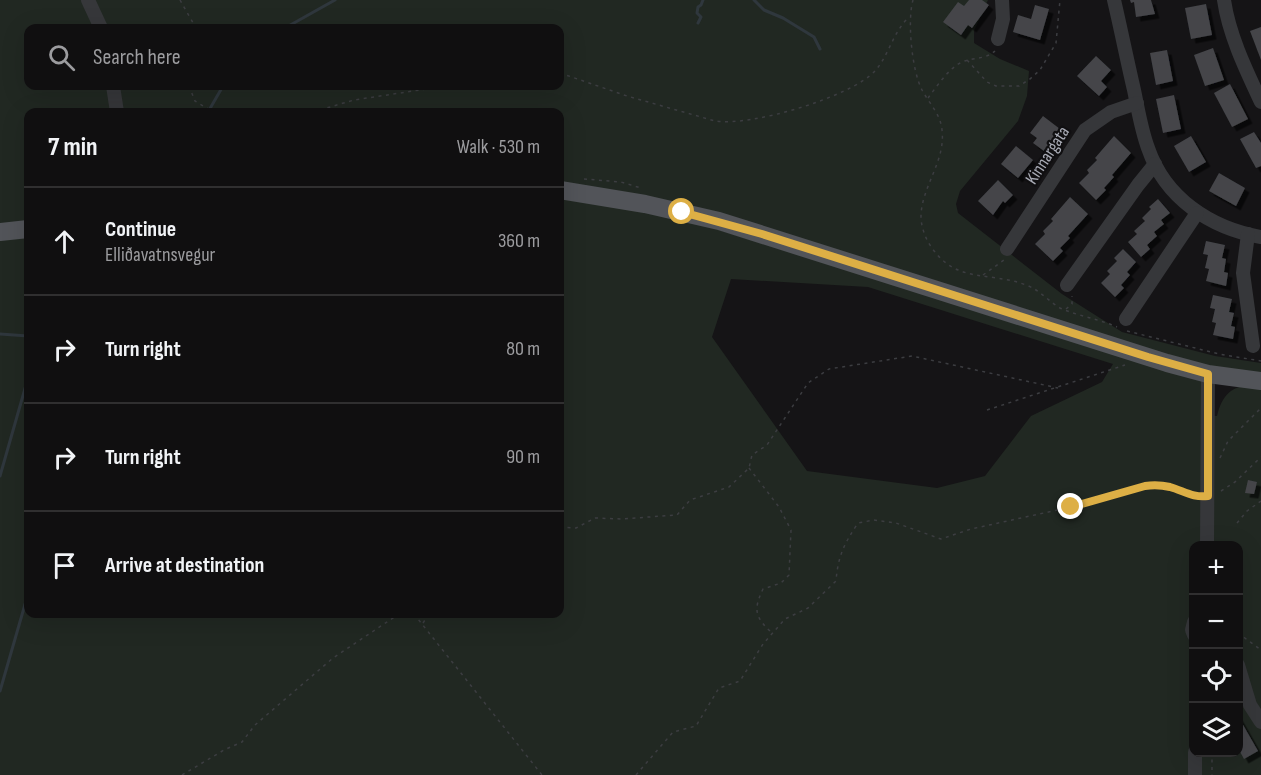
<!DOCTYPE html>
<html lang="en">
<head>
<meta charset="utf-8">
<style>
	body { margin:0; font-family:"Sofia Sans Condensed",sans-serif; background:#191819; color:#f1f3f6 }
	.controls { position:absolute; right:18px; bottom:18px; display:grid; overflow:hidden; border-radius:12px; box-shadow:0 6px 24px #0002 }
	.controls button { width:54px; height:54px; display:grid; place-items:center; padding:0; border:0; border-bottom:2px solid #302f30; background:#100f10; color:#f1f3f6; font:30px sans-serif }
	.stop { position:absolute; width:18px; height:18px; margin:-14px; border:4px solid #ddaf45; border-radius:50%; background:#fff }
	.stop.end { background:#ddaf45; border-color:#fff; box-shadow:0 2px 6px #0008 }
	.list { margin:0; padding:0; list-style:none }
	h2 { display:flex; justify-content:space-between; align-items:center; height:78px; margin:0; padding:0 24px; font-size:26px }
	h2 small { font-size:20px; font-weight:400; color:#9c9c9f }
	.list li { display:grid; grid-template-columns:39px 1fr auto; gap:18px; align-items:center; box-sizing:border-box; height:108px; padding:0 24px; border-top:2px solid #302f30 }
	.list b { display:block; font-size:22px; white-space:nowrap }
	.list p { margin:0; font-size:20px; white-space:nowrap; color:#9c9c9f }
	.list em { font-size:20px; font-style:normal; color:#9c9c9f }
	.icon { flex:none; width:33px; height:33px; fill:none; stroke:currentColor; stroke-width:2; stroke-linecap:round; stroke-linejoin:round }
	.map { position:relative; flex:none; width:1261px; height:775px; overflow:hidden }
	.search { position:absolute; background:#100f10; box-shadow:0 6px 24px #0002; left:24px; top:24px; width:540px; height:66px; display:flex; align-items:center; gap:15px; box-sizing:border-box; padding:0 21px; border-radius:12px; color:#9c9c9f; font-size:22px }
	.panel { position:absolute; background:#100f10; box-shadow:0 6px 24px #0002; left:24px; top:108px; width:540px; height:510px; border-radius:12px }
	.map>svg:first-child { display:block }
	.green { fill:#212822; fill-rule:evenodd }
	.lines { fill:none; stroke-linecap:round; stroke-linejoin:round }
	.stream { stroke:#2f373d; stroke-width:3 }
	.building { fill:#444549; filter:url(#shadow) }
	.path { stroke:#3c3d41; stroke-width:1.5; stroke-dasharray:3 4.5; stroke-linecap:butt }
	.minor { stroke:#36373a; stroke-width:14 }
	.major { stroke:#525459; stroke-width:18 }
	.route { stroke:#ddaf45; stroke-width:8 }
	.labels { text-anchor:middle; stroke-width:4.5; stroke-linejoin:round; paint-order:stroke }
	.street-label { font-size:18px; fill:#a8abb5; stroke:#100f11 }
</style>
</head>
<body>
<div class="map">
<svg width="1261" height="775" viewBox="0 0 1261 775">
	<defs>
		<filter id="shadow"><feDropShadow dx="4.5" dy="4.5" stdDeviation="0" flood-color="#0009"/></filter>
	</defs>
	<rect width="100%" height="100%" fill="#151416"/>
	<g class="green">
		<path d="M0,0H988L974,31V43L1000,59L1029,71L1027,96L1018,121L960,191L956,204L958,213L1062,294L1122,332L1215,356L1261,363V374L1211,368L732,220L560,186V112H28V226L0,230ZM28,28H560V86H28Z"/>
		<path d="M560,195L661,212L1200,379L1203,384V415L1217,416C1223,391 1235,383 1261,386V775H0V240L28,236V614H560ZM731,279L868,287L1113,364L1102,382L1031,416L985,476L937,488L807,471L712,337ZM1194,546H1238V752H1194Z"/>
	</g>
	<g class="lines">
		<g class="stream">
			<polyline points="754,0 764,10 783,18 814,37 820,49"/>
			<polyline points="698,23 701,17 697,13 698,7 701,5 703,0"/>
			<polyline points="285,28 335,0"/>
			<polyline points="208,112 223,86"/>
			<polyline points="0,334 28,336"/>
			<polyline points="0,476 28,378"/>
			<polyline points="0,691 28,594"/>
		</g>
	</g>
	<g class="building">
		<polygon points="969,0 982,0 989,5 972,28 968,25 961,35 943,22 958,2 964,6"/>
		<polygon points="1130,0 1151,0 1155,14 1136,17 1134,2 1131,3"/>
		<polygon points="1206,4 1212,35 1191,39 1185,8"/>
		<polygon points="1035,5 1049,9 1040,40 1013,32 1018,15 1031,19"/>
		<polygon points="1261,27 1261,60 1250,31"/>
		<polygon points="1213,48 1224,80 1205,86 1194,55"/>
		<polygon points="1167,50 1173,81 1156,85 1150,53"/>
		<polygon points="1096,56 1111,70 1101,81 1107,87 1099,96 1077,76"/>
		<polygon points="1230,84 1248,119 1232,127 1214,93"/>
		<polygon points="1174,95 1181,129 1163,133 1156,99"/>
		<polygon points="1043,116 1060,129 1044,151 1033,143 1037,138 1030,133"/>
		<polygon points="1254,132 1261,143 1261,166 1256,168 1240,139"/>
		<polygon points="1114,136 1131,153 1112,175 1114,177 1104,188 1106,190 1096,200 1079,183 1089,173 1087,170 1097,160 1095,158"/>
		<polygon points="1191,136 1206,162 1189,172 1174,146"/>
		<polygon points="1016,146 1033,160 1018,178 1001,164"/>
		<polygon points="1219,173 1245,188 1236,206 1209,191"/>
		<polygon points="998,180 1013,195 1005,203 1003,201 993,215 978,201"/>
		<polygon points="1070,197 1088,214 1068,236 1070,238 1060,248 1063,251 1053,261 1035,244 1045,234 1043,231 1053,221 1051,219"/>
		<polygon points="1158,199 1170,213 1161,220 1164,224 1154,232 1157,236 1147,245 1150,249 1141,257 1128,242 1137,234 1134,231 1145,221 1142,218 1151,209 1149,207"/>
		<polygon points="1206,241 1225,245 1222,258 1226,259 1224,272 1228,273 1226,286 1206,281 1209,269 1205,268 1208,255 1203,254"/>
		<polygon points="1123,249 1136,262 1127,272 1130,275 1121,285 1124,288 1115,297 1101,283 1110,274 1107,271 1117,261 1114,258"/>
		<polygon points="1213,295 1232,299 1229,312 1234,313 1231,326 1235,327 1233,339 1213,335 1216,323 1212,322 1215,309 1210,308"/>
		<polygon points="1248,480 1257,482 1254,494 1245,493"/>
		<polygon points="1238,716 1258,751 1244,759 1238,748"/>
	</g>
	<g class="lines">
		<g class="path">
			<polyline points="180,0 196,28"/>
			<path d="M913,0C907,21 912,71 922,90C929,103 941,115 942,130C946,162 920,188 921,219C922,229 926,240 932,248C957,284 989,271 1026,285C1040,290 1048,301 1060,308C1078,316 1099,319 1117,327"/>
			<polyline points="967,60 987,82 996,86 1019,86 1030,79 1040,70 1056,43 1060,0"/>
			<path d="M560,73L627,96L715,121C750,127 851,97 875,71C889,55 893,32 909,17"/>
			<polyline points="189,86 195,101 213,112"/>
			<path d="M928,98C937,86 949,68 962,62C973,57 985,60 995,51"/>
			<polyline points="313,112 354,100 446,86"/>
			<polyline points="584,179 621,182 641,188"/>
			<polyline points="983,275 1004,260"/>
			<polyline points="1066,309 1072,304 1072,296"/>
			<polyline points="1127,331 1219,354 1261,361"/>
			<polyline points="987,410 1125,365"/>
			<polyline points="1220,458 1228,441 1261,408"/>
			<path d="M749,468L779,507L791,530L789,575L781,583L763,589C753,610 755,617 772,633"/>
			<polyline points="1221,491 1235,482 1261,457"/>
			<polyline points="1237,523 1247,511 1261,501"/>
			<polyline points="560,527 576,528 595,518 621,519 677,515 690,500 729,487 749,468 752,455 767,445 808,383 829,369 912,356 1058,388"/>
			<polyline points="414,614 542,775"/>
			<polyline points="423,623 429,614"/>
			<polyline points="1238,633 1261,650"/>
			<polyline points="1212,752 1212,775"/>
			<polyline points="182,775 224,750 242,742 255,725 333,658 399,614"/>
			<path d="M636,775L673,732L696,726L719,688L740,681L763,644L785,619L808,608L836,581C838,556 844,544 858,523L874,520L896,523L941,539L971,529L1071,507L1145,486L1157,485L1170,487L1196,497"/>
		</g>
		<g class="minor">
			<polyline points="88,0 101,28"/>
			<path d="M1114,0C1121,30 1127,60 1134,90C1138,109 1141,129 1148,148C1165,198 1210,228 1261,237"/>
			<path d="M1224,0C1229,35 1246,70 1261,102"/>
			<polyline points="998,39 1003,19 1002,0"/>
			<polyline points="113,86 117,112"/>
			<polyline points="1248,234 1243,273 1253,346"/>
			<polyline points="1007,249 1085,130 1111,112 1137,103"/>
			<polyline points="1067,285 1138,185 1155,164"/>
			<polyline points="1126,319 1197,213"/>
			<polyline points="1207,546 1208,374"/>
			<polyline points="1194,622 1192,630 1194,635"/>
			<polyline points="1238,665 1250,705 1261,722"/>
			<polyline points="1195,775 1195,752"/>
		</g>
		<g class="major">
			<polyline points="560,190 645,204 719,221 1167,363 1208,374 1261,381"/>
			<polyline points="0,232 28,229"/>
		</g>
	</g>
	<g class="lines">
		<path class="route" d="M682,212L762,234L1148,357L1208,374V496C1193,498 1184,491 1170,487C1161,485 1153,485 1145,486L1071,507"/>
	</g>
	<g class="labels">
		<g class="street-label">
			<text transform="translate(1047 155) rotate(-57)" y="6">Kinnargata</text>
		</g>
	</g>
</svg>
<div class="controls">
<button>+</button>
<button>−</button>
<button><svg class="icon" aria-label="locate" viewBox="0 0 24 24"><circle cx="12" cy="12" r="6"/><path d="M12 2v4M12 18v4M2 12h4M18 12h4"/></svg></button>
<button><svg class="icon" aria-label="layers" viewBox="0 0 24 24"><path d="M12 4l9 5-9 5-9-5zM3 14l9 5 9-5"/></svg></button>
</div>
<div class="stop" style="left:682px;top:212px"></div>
<div class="stop end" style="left:1071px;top:507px"></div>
<div class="search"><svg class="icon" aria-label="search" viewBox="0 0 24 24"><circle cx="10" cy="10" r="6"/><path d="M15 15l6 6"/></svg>Search here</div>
<section class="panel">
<h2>7 min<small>Walk · 530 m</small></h2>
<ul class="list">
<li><svg class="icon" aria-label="ahead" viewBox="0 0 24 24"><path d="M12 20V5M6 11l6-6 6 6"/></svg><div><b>Continue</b><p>Elliðavatnsvegur</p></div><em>360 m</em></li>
<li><svg class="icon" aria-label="right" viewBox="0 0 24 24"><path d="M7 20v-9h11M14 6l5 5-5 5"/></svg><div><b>Turn right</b></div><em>80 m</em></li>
<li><svg class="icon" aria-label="right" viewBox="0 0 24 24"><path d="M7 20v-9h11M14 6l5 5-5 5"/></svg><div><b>Turn right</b></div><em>90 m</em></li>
<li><svg class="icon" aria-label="arrive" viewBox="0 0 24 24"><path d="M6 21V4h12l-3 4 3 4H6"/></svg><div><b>Arrive at destination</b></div></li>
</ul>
</section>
</div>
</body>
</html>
